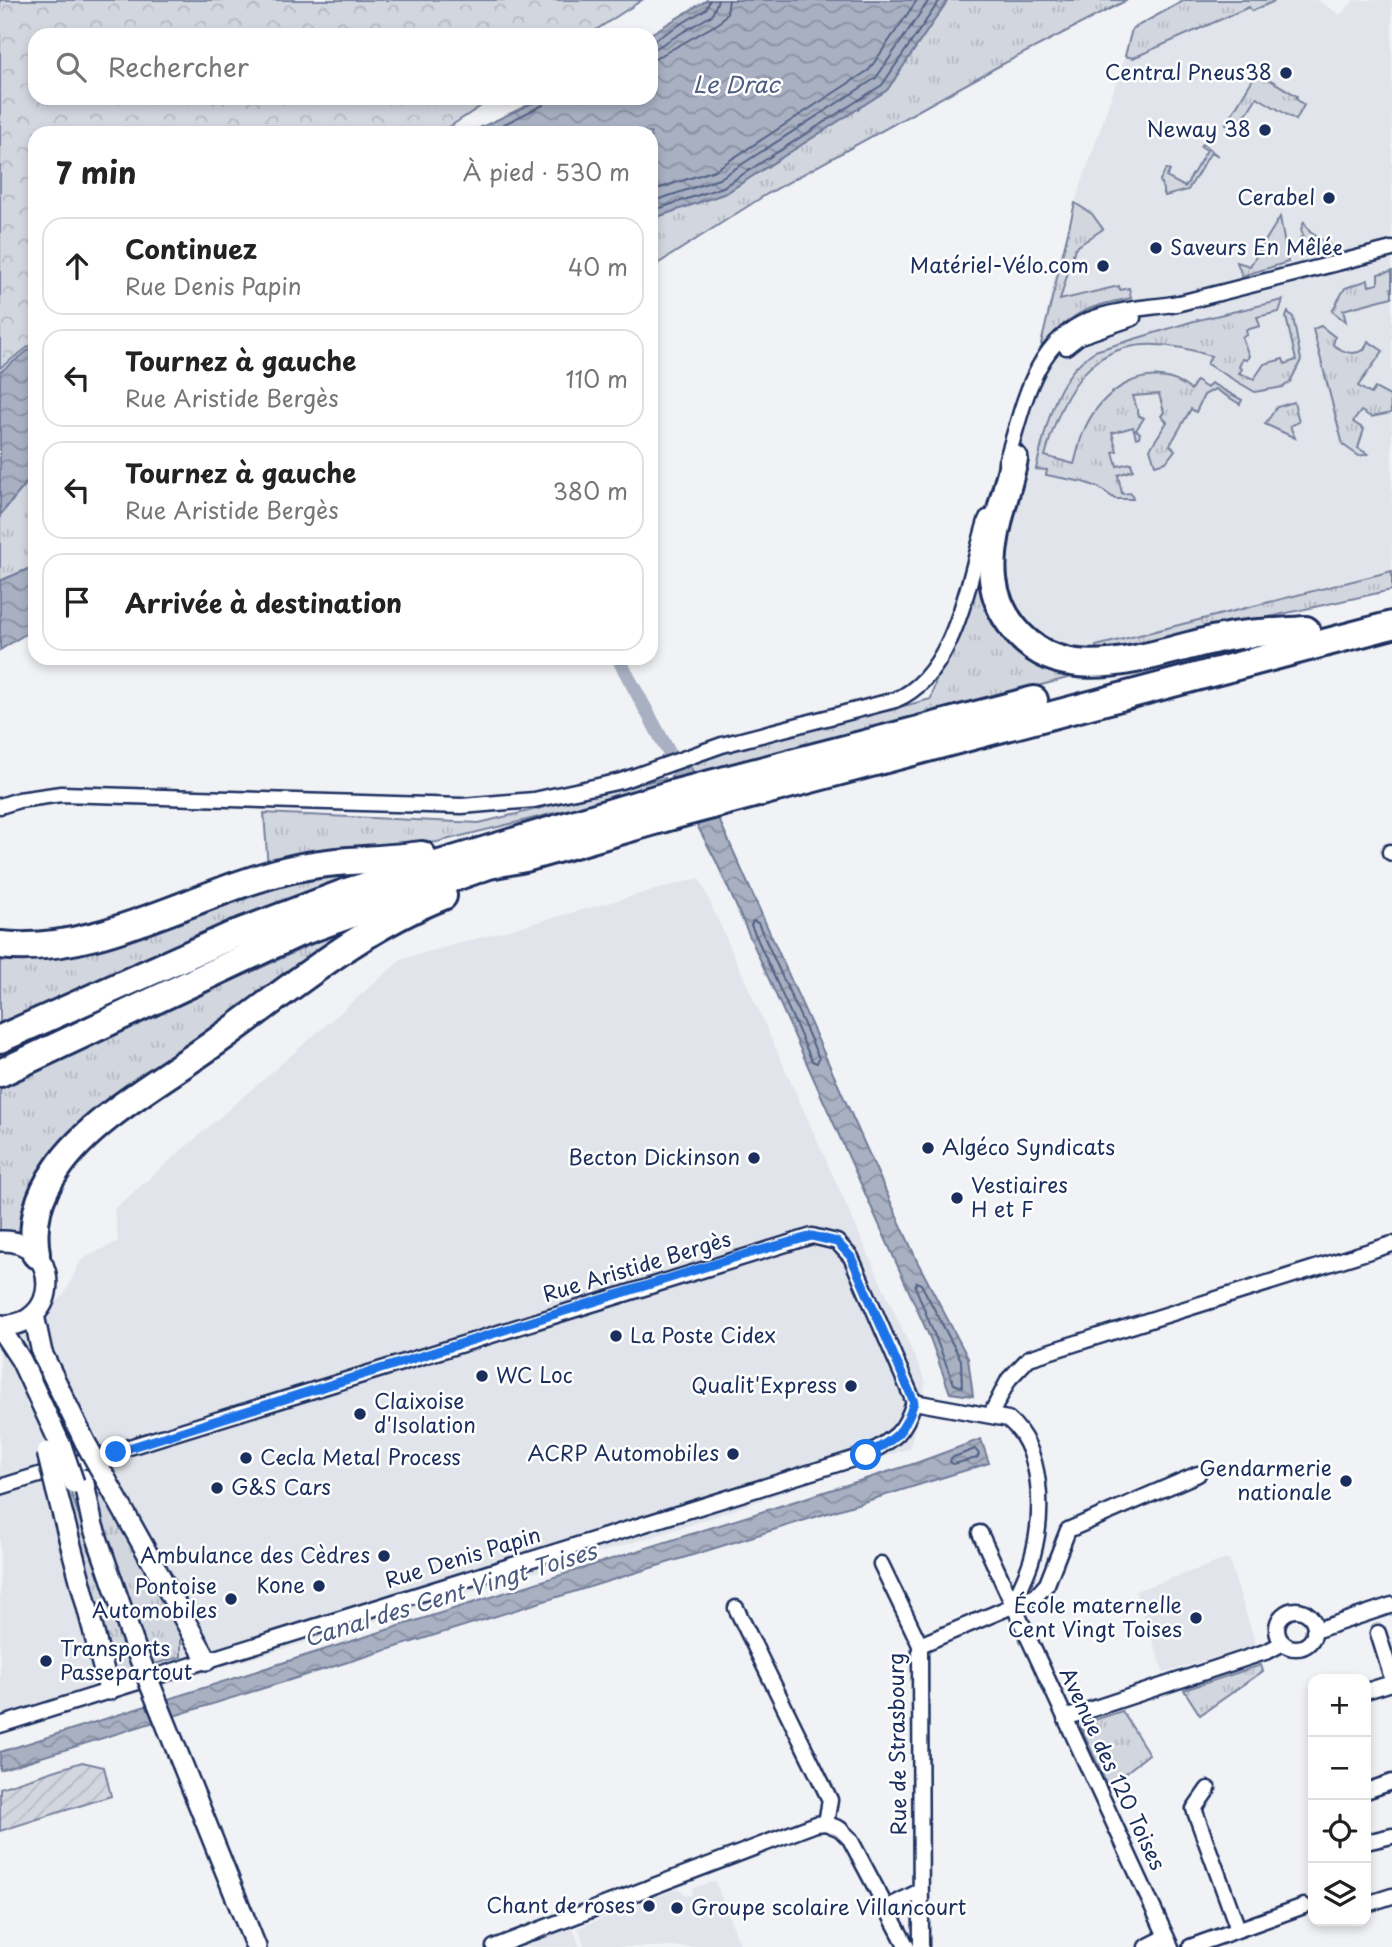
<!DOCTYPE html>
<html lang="fr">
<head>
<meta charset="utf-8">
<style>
	body { margin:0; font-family:"Playpen Sans",sans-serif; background:#f6f6f6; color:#222 }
	.controls { position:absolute; right:21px; bottom:21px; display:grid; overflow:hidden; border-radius:14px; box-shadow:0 4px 10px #0003 }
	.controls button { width:63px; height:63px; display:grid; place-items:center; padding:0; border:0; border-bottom:2px solid #e0e0e0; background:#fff; color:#222; font:35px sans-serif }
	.stop { position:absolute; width:21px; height:21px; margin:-16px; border:5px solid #1a73e8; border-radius:50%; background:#fff }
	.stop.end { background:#1a73e8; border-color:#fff; box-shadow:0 2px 7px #0008 }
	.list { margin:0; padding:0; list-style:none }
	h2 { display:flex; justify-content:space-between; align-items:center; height:91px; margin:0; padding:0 28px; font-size:30px }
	h2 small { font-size:23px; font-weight:400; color:#767676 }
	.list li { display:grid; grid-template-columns:46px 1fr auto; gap:21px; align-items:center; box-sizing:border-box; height:98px; margin:0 14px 14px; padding:0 14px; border:2px solid #e0e0e0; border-radius:21px }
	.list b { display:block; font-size:26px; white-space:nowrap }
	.list p { margin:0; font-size:23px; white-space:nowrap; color:#767676 }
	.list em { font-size:23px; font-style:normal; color:#767676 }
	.icon { flex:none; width:38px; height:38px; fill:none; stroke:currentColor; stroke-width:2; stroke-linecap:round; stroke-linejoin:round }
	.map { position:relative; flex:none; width:1392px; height:1947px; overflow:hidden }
	.search { position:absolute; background:#fff; box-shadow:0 4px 10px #0003; left:28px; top:28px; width:630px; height:77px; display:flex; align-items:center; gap:18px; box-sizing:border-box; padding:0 24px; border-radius:21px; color:#767676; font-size:26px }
	.panel { position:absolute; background:#fff; box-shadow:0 4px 10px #0003; left:28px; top:126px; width:630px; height:539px; border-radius:21px }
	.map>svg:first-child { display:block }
	.built { fill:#e1e4ea }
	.grass { fill:url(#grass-tufts); stroke:#76829e; stroke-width:2 }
	.forest { fill:url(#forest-crowns); stroke:#76829e; stroke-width:2 }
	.garden { fill:url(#garden-furrows); stroke:#76829e; stroke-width:2 }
	.water { fill:url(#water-waves); stroke:#707c9a; stroke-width:2 }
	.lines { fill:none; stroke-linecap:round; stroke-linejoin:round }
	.shore { stroke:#536386; stroke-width:2 }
	.canal { stroke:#a8b0c2; stroke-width:14 }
	.street-casing { stroke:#1b2f5e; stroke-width:19 }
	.secondary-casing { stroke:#1b2f5e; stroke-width:24 }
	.highway-casing { stroke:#1b2f5e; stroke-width:32 }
	.street { stroke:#fff; stroke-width:14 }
	.secondary { stroke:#fff; stroke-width:19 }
	.highway { stroke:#fff; stroke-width:26 }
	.secondary-bridge-casing { stroke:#1b2f5e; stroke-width:24; stroke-linecap:butt }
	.secondary-bridge { stroke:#fff; stroke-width:19 }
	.route { stroke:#1a73e8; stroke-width:9 }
	.poi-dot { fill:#1b2f5e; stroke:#fff; stroke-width:2.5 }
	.labels { text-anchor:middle; stroke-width:5; stroke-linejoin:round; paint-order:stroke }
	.poi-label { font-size:21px; fill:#1b2f5e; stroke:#fff; text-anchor:end }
	.street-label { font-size:21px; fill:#1b2f5e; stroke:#fff }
	.water-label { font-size:23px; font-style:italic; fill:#4c5c81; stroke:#fff }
</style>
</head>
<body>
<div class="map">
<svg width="1392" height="1947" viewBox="0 0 1392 1947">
	<defs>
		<pattern id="grass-tufts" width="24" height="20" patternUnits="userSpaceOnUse" patternTransform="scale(1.75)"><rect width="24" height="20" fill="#d2d6df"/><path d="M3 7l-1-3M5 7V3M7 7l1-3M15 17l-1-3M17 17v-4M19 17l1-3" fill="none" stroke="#b4b8c2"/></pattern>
		<pattern id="forest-crowns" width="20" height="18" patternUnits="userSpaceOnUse" patternTransform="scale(1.75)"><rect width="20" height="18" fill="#d2d6df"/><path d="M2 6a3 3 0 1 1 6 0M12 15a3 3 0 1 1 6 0" fill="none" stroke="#b4b8c2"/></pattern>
		<pattern id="garden-furrows" width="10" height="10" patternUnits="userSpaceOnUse" patternTransform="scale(1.75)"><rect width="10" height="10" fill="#d2d6df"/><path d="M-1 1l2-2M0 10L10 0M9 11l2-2" fill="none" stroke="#b4b8c2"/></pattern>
		<pattern id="water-waves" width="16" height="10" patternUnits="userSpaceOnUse" patternTransform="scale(1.75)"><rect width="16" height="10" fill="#a8b0c2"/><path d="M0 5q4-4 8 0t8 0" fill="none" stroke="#8890a1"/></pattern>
	</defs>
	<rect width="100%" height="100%" fill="#f1f2f5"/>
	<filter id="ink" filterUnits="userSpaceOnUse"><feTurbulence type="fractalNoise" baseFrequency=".0143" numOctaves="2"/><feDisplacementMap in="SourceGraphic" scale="14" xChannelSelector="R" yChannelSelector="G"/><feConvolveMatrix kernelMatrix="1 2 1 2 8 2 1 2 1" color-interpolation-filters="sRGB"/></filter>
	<g filter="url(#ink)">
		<g class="built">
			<polygon points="1250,0 1318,0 1340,15 1354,0 1392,0 1392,573 1095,649 1058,645 1041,636 1020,615 1000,579 1002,528 1054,278 1075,203 1125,56"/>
			<polygon points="699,878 926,1382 910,1448 687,1526 0,1735 0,1341 31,1329 65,1293 81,1260 118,1241 114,1209 402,959"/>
			<polygon points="1224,1560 1229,1560 1256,1645 1164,1673 1135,1591"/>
			<polygon points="715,1881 741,1947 585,1947 578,1928 679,1888 686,1896 692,1895 693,1888"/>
			<polygon points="572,1925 580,1947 517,1947"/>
		</g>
		<g class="grass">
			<polygon points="948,0 1127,0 999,66 767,194 651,268 651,219 726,193 887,90"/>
			<polygon points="1185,0 1277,0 1252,11 1249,7 1133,58 1125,56 1132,29"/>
			<polygon points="1257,72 1297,96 1296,99 1304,105 1296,120 1257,97 1236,130 1226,124"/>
			<polygon points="1203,144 1218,156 1211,152 1188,190 1165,196 1160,180 1166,169 1170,171 1166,177 1185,187 1207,150 1200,146"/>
			<path d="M1075,203L1092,214L1103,229L1075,248L1060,300L1119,286L1120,290L1129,288L1131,298C1088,307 1072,310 1045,347L1041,344Z"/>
			<polygon points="1280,217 1288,262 1242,276 1237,262 1250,266"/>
			<path d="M1304,222L1310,232L1339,251C1318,256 1308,260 1300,238L1303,236L1301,229Z"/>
			<polygon points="1392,271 1392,297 1343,310 1346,322 1332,311 1345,288 1368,280 1369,286 1378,284 1378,274"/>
			<path d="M1283,300L1279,312L1257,317L1260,326L1246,330L1247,335L1242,337L1249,356L1247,360L1242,359L1239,367L1242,369L1239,373L1254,379L1264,364L1283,359L1285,364L1296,360L1286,317L1288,312L1293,317L1301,360L1290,382L1283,387L1255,392L1207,364L1211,356C1114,323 1069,363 1045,456L1074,464C1077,454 1079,443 1083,433C1099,390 1150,357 1191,390L1196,381L1207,388L1211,383L1242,400L1240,404L1215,389L1204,395L1196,412L1191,409L1170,445L1175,450L1166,462L1155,465L1150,449L1167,422L1161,416L1164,412L1159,394L1133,396L1139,416L1144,418L1136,430L1140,433L1139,437L1136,438L1133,427L1112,433L1117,451L1113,452L1117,466L1131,463L1133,470L1118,475L1122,494L1131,493L1133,499H1115L1098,487L1083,482L1046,475L1047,470L1036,469C1047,424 1054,377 1095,351L1194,321Z"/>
			<path d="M1321,326L1335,337L1333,345C1344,352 1352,356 1364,350L1368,341L1383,351L1358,386L1371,394L1375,388L1390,396L1391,413L1371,417L1361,411L1353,422L1364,429L1358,448L1368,454L1359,456L1343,445L1313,329Z"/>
			<polygon points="1294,402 1299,422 1290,426 1295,438 1265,424 1277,407"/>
			<polygon points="35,473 35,566 0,581 0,515"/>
			<polygon points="1392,571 1392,590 1096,655 1096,646"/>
			<polygon points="981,572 992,601 1086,673 671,784 668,779 695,762 731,750 931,699 937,675 948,661"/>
			<polygon points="665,778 668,785 437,842 268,868 264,813 479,823"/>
			<polygon points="304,871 364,872 313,889 0,1023 0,949"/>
			<polygon points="360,922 366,932 116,1104 30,1203 21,1230 0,1237 0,1088"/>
			<polygon points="93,1466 181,1629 181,1657 154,1664 138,1632 86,1473"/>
			<polygon points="62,1476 68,1483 90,1551 137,1675 132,1678 118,1678 102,1653"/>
			<polygon points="1261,1665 1263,1671 1200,1715 1184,1690"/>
			<polygon points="1122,1711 1149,1754 1108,1787 1081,1728 1082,1724"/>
		</g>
		<polygon class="forest" points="0,0 642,0 588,35 35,35 35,98 493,98 440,133 35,133 35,342 0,368"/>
		<polygon class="garden" points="82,1762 104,1767 111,1796 0,1831 0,1788"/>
		<g class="water">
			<polygon points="707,0 948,0 887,90 726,193 651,219 651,133 469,133 543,98 651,98 649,35"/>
			<polygon points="35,345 35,473 0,515 0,372"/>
			<polygon points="35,566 35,628 0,650 0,581"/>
			<polygon points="690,766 722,826 918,1263 968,1358 973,1396 950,1393 930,1338 716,861 671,776"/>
			<polygon points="981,1439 989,1463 0,1770 0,1752 916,1463"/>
		</g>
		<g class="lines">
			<g class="shore">
				<polyline points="651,42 706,9 710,0"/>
				<polyline points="651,51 712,15 718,0"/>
				<polyline points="651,61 719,23 727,13 729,0"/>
				<polyline points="486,133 543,105 545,98"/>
				<polyline points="651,191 715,170 869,70 917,0"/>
				<polyline points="651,202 719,179 876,78 929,0"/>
				<polyline points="651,211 723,187 882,85 940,0"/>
				<polygon points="753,921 758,923 819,1058 817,1063 812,1061 751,925"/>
				<polygon points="917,1282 921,1284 961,1360 962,1387 954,1384 915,1286"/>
				<polygon points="975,1449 979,1454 977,1458 953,1464 950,1462 951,1458"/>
			</g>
			<polyline class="canal" points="618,658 687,786"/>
			<defs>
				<g id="street">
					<polyline points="1172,305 1392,249"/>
					<polyline points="1066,347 1080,336 1133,318"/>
					<path d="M1006,462C1023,410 1032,343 1089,320C1116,309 1150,308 1179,303"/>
					<path d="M0,806L19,800L61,794L462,806L534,800L621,781L722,745L895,700C957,675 969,574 987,518"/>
					<polyline points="1390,852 1392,853"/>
					<path d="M914,1402L1008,1419C1044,1449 1044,1515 1032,1558C1028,1573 1020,1588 1013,1603"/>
					<polyline points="991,1414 1009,1379 1029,1358 1392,1244"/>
					<polyline points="0,1487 812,1236 837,1242 851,1257 914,1402"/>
					<polyline points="980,1533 1171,1947"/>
					<polyline points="881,1564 920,1645 921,1947"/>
					<polyline points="736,1608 830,1800 826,1823 840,1829 850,1839 907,1947"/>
					<circle cx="1296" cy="1629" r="19"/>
					<polyline points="1314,1631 1392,1605"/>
					<polyline points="1378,1633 1392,1678"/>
					<polyline points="920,1645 1036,1596 1047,1584 1068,1530 1198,1474"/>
					<polyline points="1366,1691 1392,1683"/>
					<polyline points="1065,1718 1268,1651 1283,1643"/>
					<path d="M0,1725L866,1455C895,1438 904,1434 914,1402"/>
					<polyline points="1208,1789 1194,1809 1238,1929"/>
					<polyline points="1366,1791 1392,1782"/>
					<polyline points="1366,1842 1392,1836"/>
					<polyline points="1366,1899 1367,1904 1392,1896"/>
					<polyline points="886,1908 920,1891"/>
					<polyline points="494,1947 816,1824 826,1823"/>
					<polyline points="1146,1947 1166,1937"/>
					<polyline points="1190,1947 1304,1906"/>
				</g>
				<g id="secondary">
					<path d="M0,1241C63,1238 62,1330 0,1325"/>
					<polyline points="34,1315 42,1353 85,1442"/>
					<polyline points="0,1328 21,1360 62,1448"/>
					<polyline points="103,1474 207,1660"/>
					<polyline points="83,1479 93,1526 135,1647"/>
					<polyline points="56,1489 109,1690"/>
					<polyline points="196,1798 256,1947"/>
				</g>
				<g id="highway">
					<path d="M1014,459C1006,497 989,540 993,579C995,597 1002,613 1013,627C1065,696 1159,649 1227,637C1253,632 1280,632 1306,630"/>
					<path d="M0,945C97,956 196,892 288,870C331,859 378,861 422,855"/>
					<polyline points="0,1039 233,935 350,891 672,794 1034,700"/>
					<polyline points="0,1073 298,933 489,865 525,858 682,813 1392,625"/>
					<path d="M36,1254C31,1222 38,1196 57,1169C91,1119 161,1081 210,1046C284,994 358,929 443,896"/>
				</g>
			</defs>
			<use href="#street" class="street-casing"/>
			<use href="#secondary" class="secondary-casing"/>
			<use href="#highway" class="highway-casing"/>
			<use href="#street" class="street"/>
			<use href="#secondary" class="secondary"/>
			<use href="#highway" class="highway"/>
			<defs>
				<g id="secondary-bridge">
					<polyline points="85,1442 103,1474"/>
					<polyline points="62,1448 74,1483"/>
					<polyline points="47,1452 56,1489"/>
					<polyline points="135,1647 196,1798"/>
				</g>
			</defs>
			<use href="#secondary-bridge" class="secondary-bridge-casing"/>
			<use href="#secondary-bridge" class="secondary-bridge"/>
		</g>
	</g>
	<g class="lines" filter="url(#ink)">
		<path class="route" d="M116,1452L740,1256L812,1236L837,1242L851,1257L914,1402C904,1434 895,1439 866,1455"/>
	</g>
	<g class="poi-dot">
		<circle cx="1286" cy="73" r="7"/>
		<circle cx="1265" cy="130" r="7"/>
		<circle cx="1329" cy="198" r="7"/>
		<circle cx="1156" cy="248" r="7"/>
		<circle cx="1103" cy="266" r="7"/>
		<circle cx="928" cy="1148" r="7"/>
		<circle cx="754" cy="1158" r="7"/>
		<circle cx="957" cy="1198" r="7"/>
		<circle cx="616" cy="1336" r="7"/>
		<circle cx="482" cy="1376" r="7"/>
		<circle cx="851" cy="1386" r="7"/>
		<circle cx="360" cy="1414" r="7"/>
		<circle cx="733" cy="1454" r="7"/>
		<circle cx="246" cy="1458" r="7"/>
		<circle cx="1346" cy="1481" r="7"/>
		<circle cx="217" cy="1488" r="7"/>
		<circle cx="384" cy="1556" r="7"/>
		<circle cx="319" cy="1586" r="7"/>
		<circle cx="231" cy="1599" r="7"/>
		<circle cx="1196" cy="1618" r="7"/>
		<circle cx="46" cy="1661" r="7"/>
		<circle cx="649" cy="1906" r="7"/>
		<circle cx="677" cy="1908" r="7"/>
	</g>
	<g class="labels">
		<g class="poi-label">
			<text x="1272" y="80">Central Pneus38</text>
			<text x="1251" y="137">Neway 38</text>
			<text x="1315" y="205">Cerabel</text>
			<text x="1170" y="255" text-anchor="start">Saveurs En Mêlée</text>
			<text x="1089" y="273">Matériel-Vélo.com</text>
			<text x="942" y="1155" text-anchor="start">Algéco Syndicats</text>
			<text x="740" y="1165">Becton Dickinson</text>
			<text x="971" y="1193" text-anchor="start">Vestiaires<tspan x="971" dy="24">H et F</tspan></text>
			<text x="630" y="1343" text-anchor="start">La Poste Cidex</text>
			<text x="496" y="1383" text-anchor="start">WC Loc</text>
			<text x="837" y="1393">Qualit'Express</text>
			<text x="374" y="1409" text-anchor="start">Claixoise<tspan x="374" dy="24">d'Isolation</tspan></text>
			<text x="719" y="1461">ACRP Automobiles</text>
			<text x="260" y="1465" text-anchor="start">Cecla Metal Process</text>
			<text x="1332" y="1476">Gendarmerie<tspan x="1332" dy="24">nationale</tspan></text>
			<text x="231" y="1495" text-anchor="start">G&amp;S Cars</text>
			<text x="370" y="1563">Ambulance des Cèdres</text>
			<text x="305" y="1593">Kone</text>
			<text x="217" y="1594">Pontoise<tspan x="217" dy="24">Automobiles</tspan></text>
			<text x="1182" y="1613">École maternelle<tspan x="1182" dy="24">Cent Vingt Toises</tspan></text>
			<text x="60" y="1656" text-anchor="start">Transports<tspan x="60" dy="24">Passepartout</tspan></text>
			<text x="635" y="1913">Chant de roses</text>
			<text x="691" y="1915" text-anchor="start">Groupe scolaire Villancourt</text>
		</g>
		<g class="street-label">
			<text transform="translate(637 1267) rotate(-17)" y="7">Rue Aristide Bergès</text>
			<text transform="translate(463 1558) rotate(-17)" y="7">Rue Denis Papin</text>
			<text transform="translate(898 1744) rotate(-91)" y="7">Rue de Strasbourg</text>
			<text transform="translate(1112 1769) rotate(65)" y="7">Avenue des 120 Toises</text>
		</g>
		<g class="water-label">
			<text x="736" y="93">Le Drac</text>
			<text transform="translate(450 1595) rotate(-17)" y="8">Canal des Cent Vingt Toises</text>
		</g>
	</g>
</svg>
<div class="controls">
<button>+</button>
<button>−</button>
<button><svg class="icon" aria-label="locate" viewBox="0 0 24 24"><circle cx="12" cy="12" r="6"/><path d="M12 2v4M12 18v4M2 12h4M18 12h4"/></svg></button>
<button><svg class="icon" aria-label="layers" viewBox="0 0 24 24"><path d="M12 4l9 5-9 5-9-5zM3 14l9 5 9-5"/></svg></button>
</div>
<div class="stop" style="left:866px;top:1455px"></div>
<div class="stop end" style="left:116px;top:1452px"></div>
<div class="search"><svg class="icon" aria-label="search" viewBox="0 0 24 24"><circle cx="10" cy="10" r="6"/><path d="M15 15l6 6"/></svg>Rechercher</div>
<section class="panel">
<h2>7 min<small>À pied · 530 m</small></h2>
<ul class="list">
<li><svg class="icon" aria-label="ahead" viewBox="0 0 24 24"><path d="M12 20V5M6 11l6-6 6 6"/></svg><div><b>Continuez</b><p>Rue Denis Papin</p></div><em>40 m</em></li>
<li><svg class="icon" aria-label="left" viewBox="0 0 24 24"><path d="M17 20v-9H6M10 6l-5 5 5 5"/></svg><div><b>Tournez à gauche</b><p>Rue Aristide Bergès</p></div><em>110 m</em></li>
<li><svg class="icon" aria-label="left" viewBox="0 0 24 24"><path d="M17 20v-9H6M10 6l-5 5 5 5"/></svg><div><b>Tournez à gauche</b><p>Rue Aristide Bergès</p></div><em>380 m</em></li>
<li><svg class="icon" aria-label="arrive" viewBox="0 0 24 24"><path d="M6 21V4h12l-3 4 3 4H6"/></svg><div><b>Arrivée à destination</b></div></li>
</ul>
</section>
</div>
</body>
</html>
